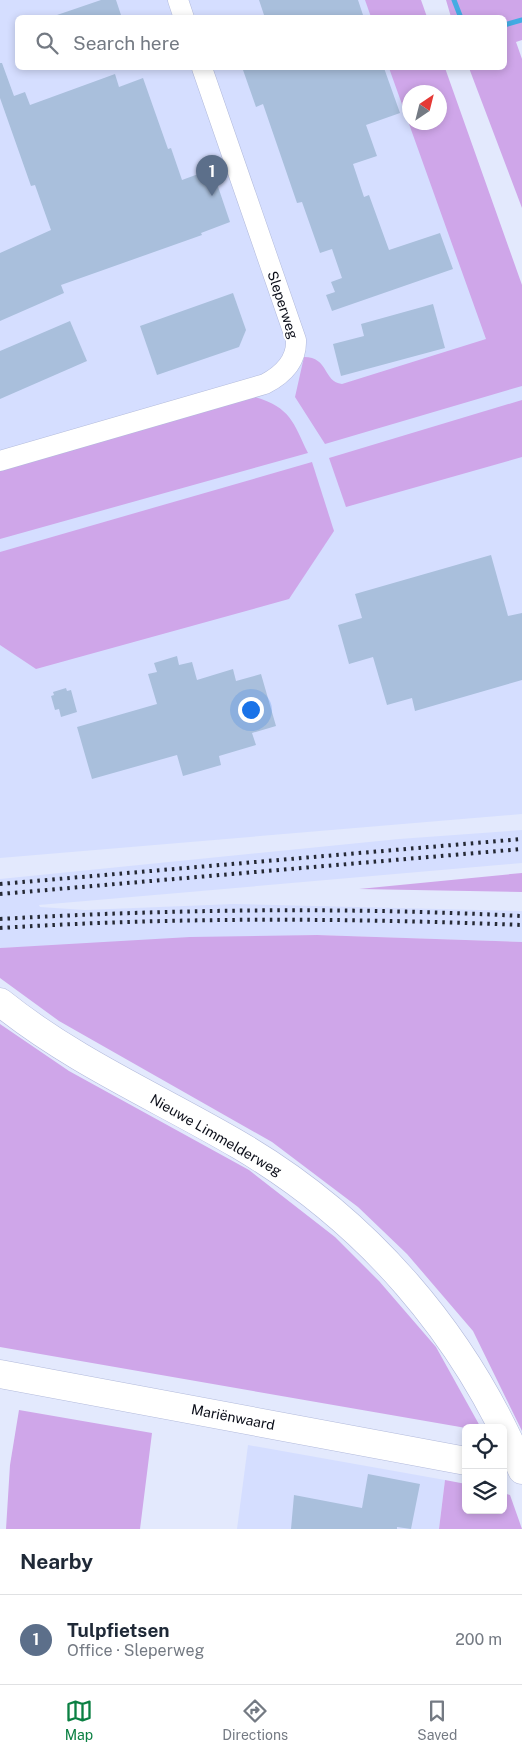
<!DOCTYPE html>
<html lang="en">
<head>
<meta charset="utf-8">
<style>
	body { margin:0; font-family:"Public Sans",sans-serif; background:#f6f6f7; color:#1f2937 }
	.controls { position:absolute; right:15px; bottom:15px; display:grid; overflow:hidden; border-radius:8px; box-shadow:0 2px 8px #0003 }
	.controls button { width:45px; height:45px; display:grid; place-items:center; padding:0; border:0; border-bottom:1px solid #e0e1e3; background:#fff; color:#1f2937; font:25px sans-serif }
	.compass { position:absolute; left:402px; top:85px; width:45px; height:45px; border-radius:50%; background:#fff; box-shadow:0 2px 8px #0003; rotate:35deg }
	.you { position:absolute; left:250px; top:709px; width:18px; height:18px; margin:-12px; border:4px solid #fff; border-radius:50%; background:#1a73e8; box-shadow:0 0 0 8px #1a73e833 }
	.badge { display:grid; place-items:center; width:32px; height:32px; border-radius:50%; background:#0b8043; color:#fff; font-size:16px; font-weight:700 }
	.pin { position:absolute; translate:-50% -41px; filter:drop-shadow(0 1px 2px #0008) }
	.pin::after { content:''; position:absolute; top:26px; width:18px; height:15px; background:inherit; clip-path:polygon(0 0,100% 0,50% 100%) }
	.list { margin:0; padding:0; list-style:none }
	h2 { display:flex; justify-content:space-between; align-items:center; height:65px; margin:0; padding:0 20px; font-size:21px }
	h2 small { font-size:16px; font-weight:400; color:#747a83 }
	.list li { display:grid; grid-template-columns:32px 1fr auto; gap:15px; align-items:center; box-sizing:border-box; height:90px; padding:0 20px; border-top:1px solid #e0e1e3 }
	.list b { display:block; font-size:19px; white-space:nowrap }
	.list p { margin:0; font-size:16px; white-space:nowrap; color:#747a83 }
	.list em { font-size:16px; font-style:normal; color:#747a83 }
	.icon { flex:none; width:28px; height:28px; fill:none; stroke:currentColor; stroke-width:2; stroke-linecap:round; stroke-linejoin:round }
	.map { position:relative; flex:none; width:522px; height:1529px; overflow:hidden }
	.search { position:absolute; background:#fff; box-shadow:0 2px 8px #0003; left:15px; right:15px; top:15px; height:55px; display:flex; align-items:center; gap:12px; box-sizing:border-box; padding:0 18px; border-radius:8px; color:#747a83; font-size:19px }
	.sheet { height:155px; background:#fff }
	nav { display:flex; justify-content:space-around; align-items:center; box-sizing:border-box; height:70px; border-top:1px solid #e0e1e3; background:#fff; font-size:14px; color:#747a83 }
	nav a { display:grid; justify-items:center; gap:2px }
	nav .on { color:#0b8043 }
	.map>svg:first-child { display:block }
	.built { fill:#d5deff; fill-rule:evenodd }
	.green { fill:#cfa6e9; fill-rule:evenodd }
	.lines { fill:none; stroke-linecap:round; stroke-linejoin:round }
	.stream { stroke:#43ace3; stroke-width:5 }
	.building { fill:#a9bfdc }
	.street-casing { stroke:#b2badb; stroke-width:21 }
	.secondary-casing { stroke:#b2badb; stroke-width:29 }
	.street { stroke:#fff; stroke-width:20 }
	.secondary { stroke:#fff; stroke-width:28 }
	.rail { stroke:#252935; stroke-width:4; stroke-dasharray:2.5 5; stroke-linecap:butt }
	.labels { text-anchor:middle; stroke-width:4; stroke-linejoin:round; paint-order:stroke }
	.street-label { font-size:14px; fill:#0b0e19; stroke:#fff }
</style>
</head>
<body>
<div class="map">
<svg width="522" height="1529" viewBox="0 0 522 1529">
	<rect width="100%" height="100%" fill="#e3e9fd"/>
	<g class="built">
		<path d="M0,0H417L423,17L18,18V68H440L522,309V814L0,858ZM410,92H440V122H410Z"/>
		<polygon points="522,830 522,863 39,905 40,907 85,910 234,904 522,911 522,942 317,935 0,948 0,879 399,839"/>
		<polygon points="248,1445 445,1480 439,1529 237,1529"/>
	</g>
	<g class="green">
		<polygon points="365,0 421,0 427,17 371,17"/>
		<polygon points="446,0 522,0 522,40 516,42 522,59 522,208 469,68 504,68 504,18 451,17"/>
		<path d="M389,68H445L522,285V386L325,444L295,397L304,357C329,357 323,382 342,384L486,339ZM410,92H440V122H410Z"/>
		<path d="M255,397C291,408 293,422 308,453L0,539V471Z"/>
		<polygon points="522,400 522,457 346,507 329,458"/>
		<polygon points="312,462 334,531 289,599 36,669 0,645 0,552"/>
		<polygon points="522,873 522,892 359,889"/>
		<polygon points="317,935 522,942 522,1431 473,1331 407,1254 358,1207 272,1142 59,1021 0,978 0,948 190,937"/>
		<polygon points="0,1024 69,1071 249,1170 335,1237 379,1281 436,1347 481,1428 466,1428 0,1347"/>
		<polygon points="19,1410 152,1433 140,1529 6,1529 10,1465"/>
		<polygon points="445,1480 466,1484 466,1510 503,1510 503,1493 510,1495 522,1529 439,1529"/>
	</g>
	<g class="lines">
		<g class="stream">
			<polyline points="454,0 461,18"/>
			<polyline points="504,25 522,20"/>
		</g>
	</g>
	<g class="building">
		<polygon points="101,0 116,0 122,18 57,18 57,15"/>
		<polygon points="259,0 358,0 364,18 265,18"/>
		<polygon points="0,63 2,63 14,96 25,92 30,105 115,74 119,87 143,78 168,149 171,148 182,180 212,169 230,222 201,233 202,235 61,285 64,293 0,321 0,253 51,230 35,185 31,186 0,98"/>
		<polygon points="251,68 384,68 400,113 366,125 377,156 353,164 364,197 369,195 389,250 440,233 453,269 332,311 326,295 335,292 331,282 342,278 332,249 320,253 302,202 297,203 263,104 256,107 243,70"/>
		<polygon points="233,293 246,330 239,347 157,375 140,326"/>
		<polygon points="433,304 445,348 341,376 333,344 364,336 361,324"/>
		<polygon points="70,321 87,361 0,399 0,351"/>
		<polygon points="491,555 508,616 522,613 522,680 415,711 412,698 387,705 373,657 349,664 338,625 362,618 355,594"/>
		<polygon points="177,656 179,665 192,662 197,680 233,669 236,681 261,674 276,726 252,733 256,745 219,756 221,765 183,776 177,755 92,779 77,727 157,704 148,674 157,672 154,663"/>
		<polygon points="66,688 67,691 71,690 77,712 61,717 59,709 55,710 51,696 54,695 53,692"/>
		<polygon points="368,1474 420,1484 411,1529 397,1527 397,1529 291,1529 294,1495 362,1508"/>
	</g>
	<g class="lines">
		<defs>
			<g id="street">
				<polyline points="178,0 184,18"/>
				<path d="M0,461L265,384C282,375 297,361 296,340L202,68"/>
			</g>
			<g id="secondary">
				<path d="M0,1002C73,1061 159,1098 239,1145C367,1220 465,1334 522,1470"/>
				<polyline points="0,1374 466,1461"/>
			</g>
		</defs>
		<use href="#street" class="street-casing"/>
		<use href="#secondary" class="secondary-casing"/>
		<use href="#street" class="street"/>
		<use href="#secondary" class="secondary"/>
		<g class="rail">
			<polyline points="0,884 522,839"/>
			<polyline points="0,894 522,849"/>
			<path d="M0,919C174,909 348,907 522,916"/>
			<path d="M0,928C174,917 348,918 522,925"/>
		</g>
	</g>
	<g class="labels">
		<g class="street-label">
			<text transform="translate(283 305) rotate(72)" y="5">Sleperweg</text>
			<text transform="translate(216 1135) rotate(30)" y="5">Nieuwe Limmelderweg</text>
			<text transform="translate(233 1417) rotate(11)" y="5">Mariënwaard</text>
		</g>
	</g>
</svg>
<div class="controls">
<button><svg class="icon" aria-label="locate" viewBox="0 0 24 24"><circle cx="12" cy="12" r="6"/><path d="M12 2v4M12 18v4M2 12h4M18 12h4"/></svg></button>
<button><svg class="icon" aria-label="layers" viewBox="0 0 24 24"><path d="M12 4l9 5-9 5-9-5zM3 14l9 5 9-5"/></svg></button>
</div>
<svg class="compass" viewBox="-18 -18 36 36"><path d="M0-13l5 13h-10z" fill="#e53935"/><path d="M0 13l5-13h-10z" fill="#747a83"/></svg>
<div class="you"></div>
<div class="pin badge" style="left:212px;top:196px;background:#5c6f8a">1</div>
<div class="search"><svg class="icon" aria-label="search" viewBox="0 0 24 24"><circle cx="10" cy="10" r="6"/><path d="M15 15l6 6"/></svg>Search here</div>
</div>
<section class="sheet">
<h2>Nearby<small></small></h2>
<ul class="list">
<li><span class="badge" style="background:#5c6f8a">1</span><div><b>Tulpfietsen</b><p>Office · Sleperweg</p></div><em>200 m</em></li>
</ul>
</section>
<nav>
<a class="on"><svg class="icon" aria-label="map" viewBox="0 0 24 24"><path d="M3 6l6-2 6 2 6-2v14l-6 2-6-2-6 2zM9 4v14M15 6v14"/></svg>Map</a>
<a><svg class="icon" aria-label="directions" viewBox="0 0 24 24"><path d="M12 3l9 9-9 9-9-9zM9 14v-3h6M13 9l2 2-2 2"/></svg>Directions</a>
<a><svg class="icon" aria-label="saved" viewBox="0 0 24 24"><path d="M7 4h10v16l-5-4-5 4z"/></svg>Saved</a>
</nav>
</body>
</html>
